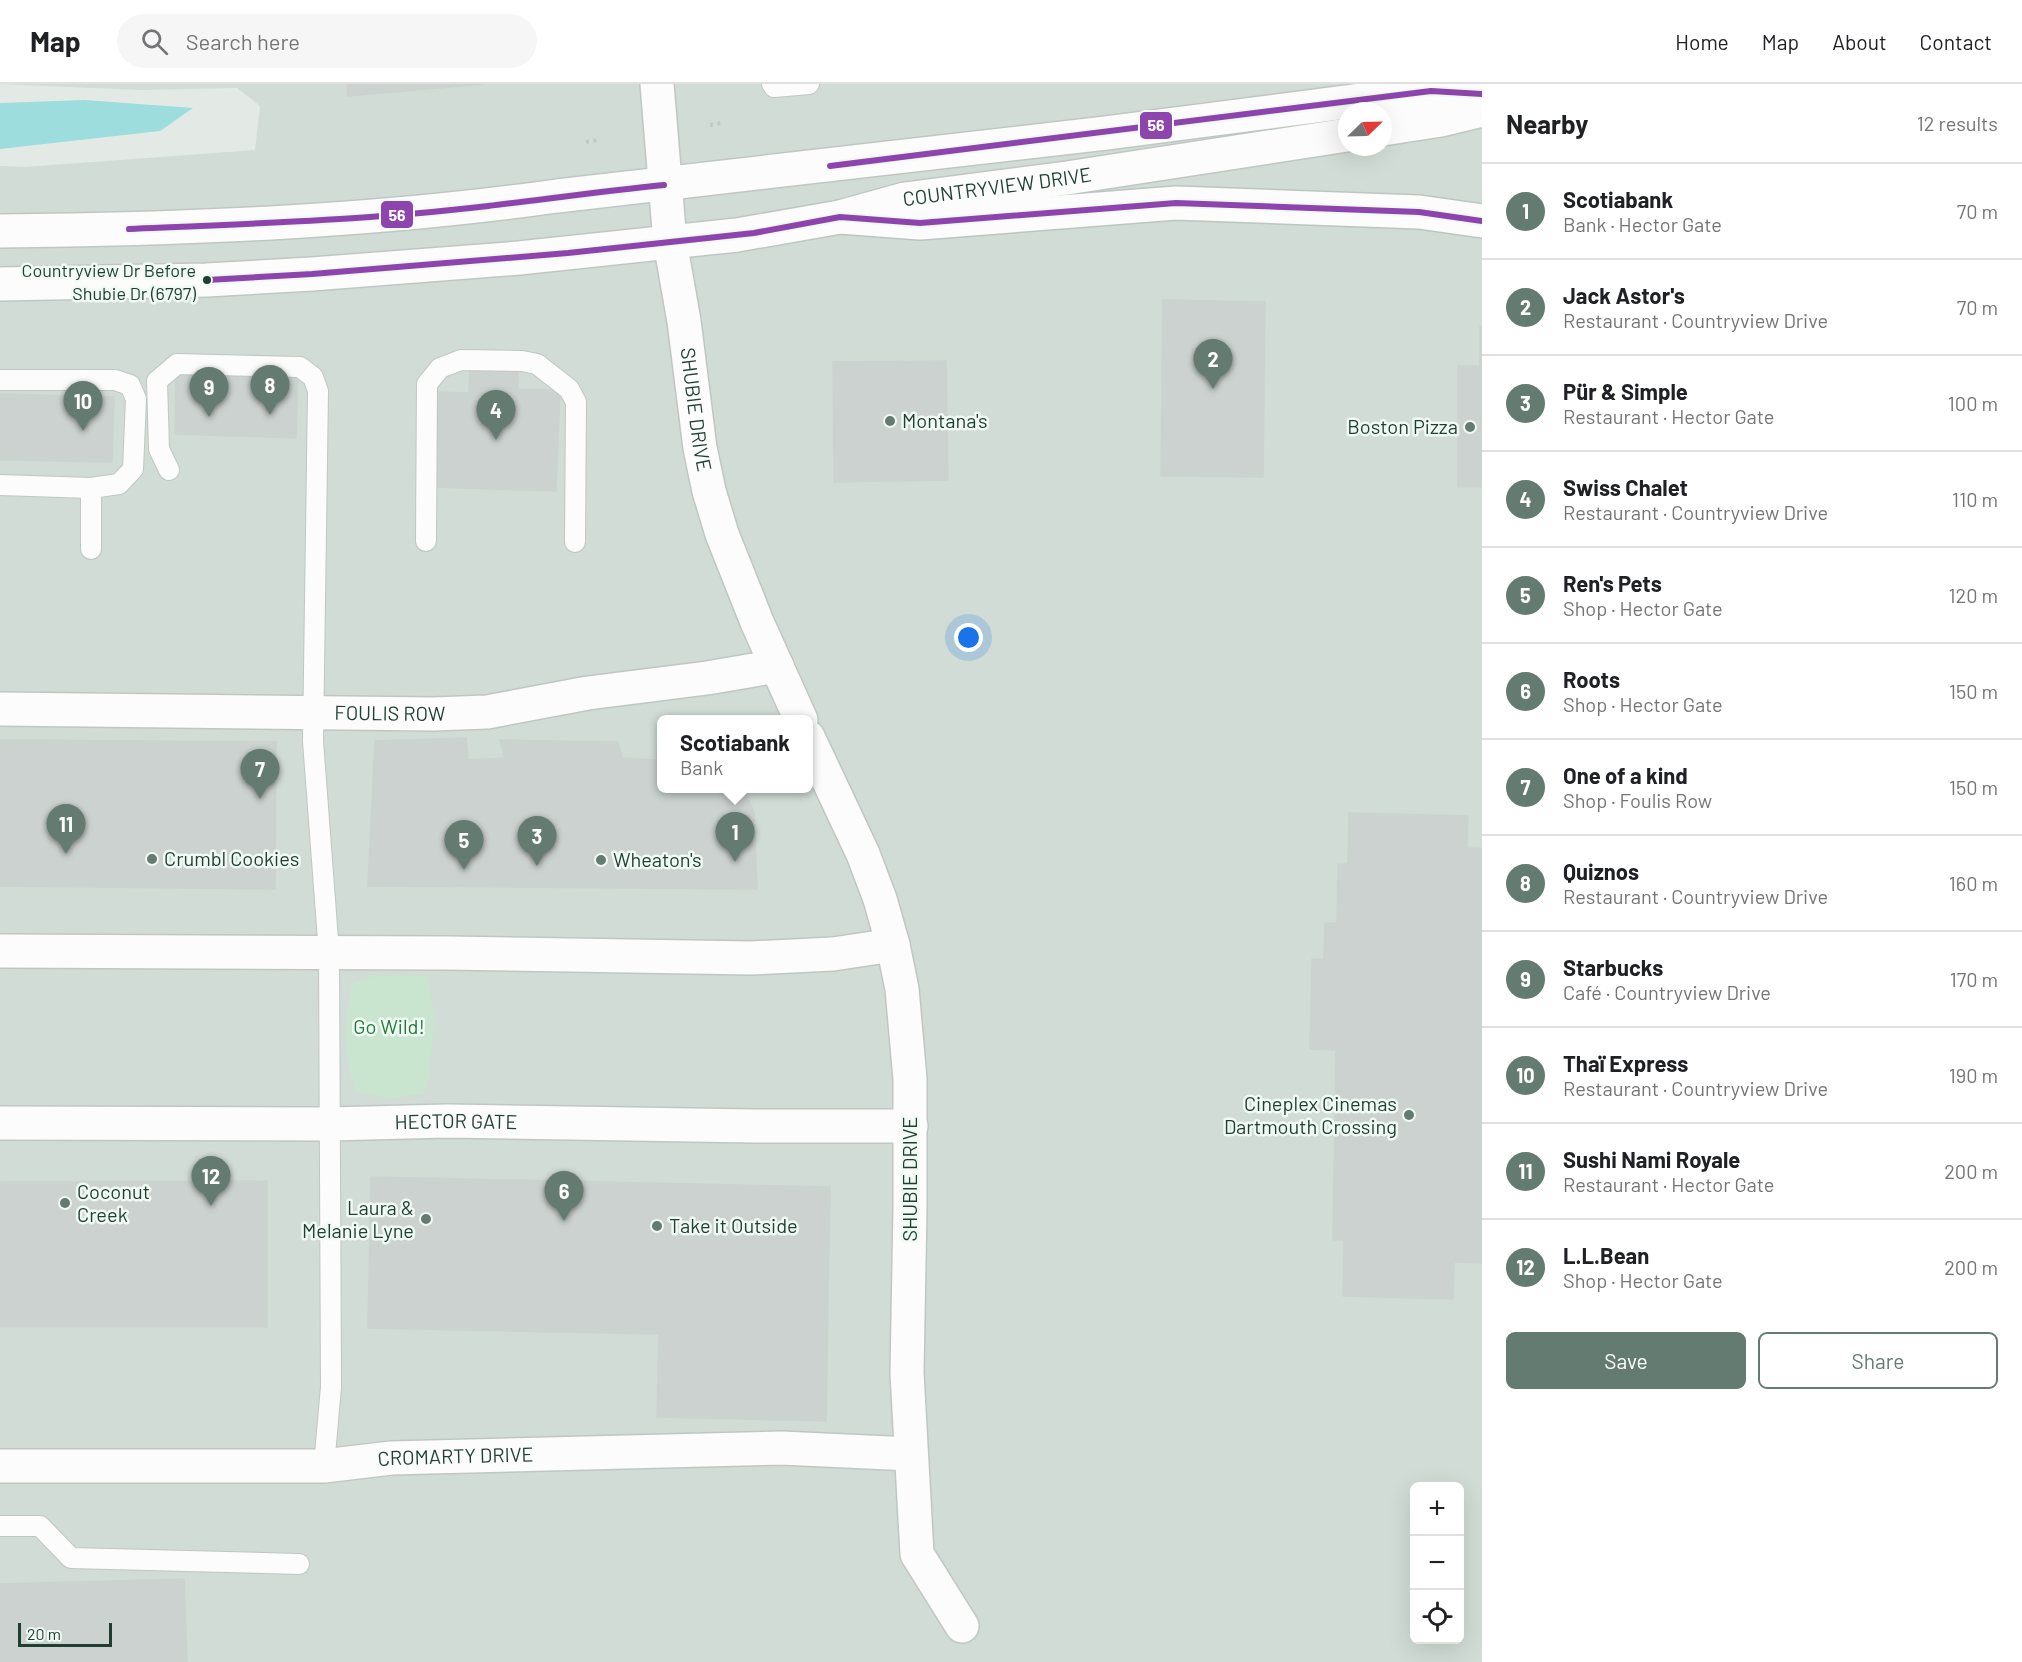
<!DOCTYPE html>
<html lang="en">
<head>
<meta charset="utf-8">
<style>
	body { margin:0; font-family:Barlow,sans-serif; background:#f6f6f6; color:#202124 }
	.controls { position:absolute; right:18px; bottom:18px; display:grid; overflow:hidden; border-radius:9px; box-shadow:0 6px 24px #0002 }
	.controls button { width:54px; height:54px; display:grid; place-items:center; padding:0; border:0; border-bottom:2px solid #e0e0e0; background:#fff; color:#202124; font:30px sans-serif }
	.compass { position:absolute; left:1338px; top:18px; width:54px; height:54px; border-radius:50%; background:#fff; box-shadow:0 6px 24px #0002; rotate:67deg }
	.scale { position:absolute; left:18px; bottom:15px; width:94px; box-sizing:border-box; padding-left:6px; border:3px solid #1e3f32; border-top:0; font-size:16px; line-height:21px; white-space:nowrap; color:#1e3f32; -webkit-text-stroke:4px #f0f9f3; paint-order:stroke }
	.you { position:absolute; left:969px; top:554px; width:21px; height:21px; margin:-15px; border:4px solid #fff; border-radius:50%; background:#1a73e8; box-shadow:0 0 0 9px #1a73e833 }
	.badge { display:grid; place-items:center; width:39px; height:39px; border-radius:50%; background:#637b71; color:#fff; font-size:20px; font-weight:700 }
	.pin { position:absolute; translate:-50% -50px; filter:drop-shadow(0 2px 3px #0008) }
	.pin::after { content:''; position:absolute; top:32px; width:21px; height:18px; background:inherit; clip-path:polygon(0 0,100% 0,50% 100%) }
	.popup { position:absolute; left:657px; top:631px; width:156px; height:78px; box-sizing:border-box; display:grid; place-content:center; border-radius:9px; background:#fff; filter:drop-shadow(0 2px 4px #0005); font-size:20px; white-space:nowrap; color:#757577 }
	.popup b { font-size:22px; color:#202124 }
	.popup::after { content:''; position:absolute; left:50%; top:100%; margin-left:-12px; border:12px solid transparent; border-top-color:#fff }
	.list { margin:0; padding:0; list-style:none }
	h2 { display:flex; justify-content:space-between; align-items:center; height:78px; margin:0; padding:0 24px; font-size:26px }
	h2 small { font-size:20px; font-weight:400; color:#757577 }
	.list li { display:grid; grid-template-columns:39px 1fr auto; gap:18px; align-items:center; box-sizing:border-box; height:96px; padding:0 24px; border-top:2px solid #e0e0e0 }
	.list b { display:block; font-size:22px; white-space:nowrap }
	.list p { margin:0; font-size:20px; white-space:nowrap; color:#757577 }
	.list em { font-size:20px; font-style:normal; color:#757577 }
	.actions { display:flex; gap:12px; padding:18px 24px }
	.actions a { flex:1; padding:14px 0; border:2px solid #637b71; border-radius:9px; text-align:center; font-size:21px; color:#637b71 }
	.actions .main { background:#637b71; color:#fff }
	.icon { flex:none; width:33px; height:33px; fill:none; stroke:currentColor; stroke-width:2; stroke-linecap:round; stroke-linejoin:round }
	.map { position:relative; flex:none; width:1482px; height:1578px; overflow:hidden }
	header { display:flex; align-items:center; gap:36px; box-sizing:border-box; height:84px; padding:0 30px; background:#fff; border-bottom:2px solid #e0e0e0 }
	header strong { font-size:28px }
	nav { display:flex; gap:33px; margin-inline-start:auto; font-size:21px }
	.search { width:420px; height:54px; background:#f6f6f6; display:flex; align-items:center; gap:15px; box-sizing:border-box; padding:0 21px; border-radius:33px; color:#757577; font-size:22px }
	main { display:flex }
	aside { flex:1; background:#fff }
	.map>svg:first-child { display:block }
	.built { fill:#d0dcd5; fill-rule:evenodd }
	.green { fill:#cae5cf }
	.water { fill:#9edddd }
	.building { fill:#cbd2cf; stroke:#cbd3cf; stroke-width:1.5 }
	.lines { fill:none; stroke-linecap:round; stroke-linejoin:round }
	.service-casing { stroke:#c0c7c3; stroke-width:22 }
	.minor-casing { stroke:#c0c7c3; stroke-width:36 }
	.tertiary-casing { stroke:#c0c7c3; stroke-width:36 }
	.secondary-casing { stroke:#bcc6c1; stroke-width:36 }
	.path { stroke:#c0cac4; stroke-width:4; stroke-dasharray:3 4.5; stroke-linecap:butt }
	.service { stroke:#fbfcfb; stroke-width:20 }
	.minor { stroke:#fbfcfb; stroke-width:33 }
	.tertiary { stroke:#fbfcfb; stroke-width:33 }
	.secondary { stroke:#fbfcfb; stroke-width:33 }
	.bus-1-casing { stroke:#f0f9f3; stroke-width:10 }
	.bus-1 { stroke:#8e44ad; stroke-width:6 }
	.bus-dot { fill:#1e3f32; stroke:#f0f9f3; stroke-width:2 }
	.poi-dot { fill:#637b71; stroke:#f0f9f3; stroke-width:2 }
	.labels { text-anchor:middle; stroke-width:5; stroke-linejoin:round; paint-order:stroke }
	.bus-label { font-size:18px; fill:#1e3f32; stroke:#f0f9f3; text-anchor:end }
	.street-label { font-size:20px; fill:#1e3f32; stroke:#f0f9f3 }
	.poi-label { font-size:20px; fill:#1e3f32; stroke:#f0f9f3; text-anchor:start }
	.park-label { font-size:20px; fill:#237b3a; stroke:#f0f9f3 }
	.line-badge { stroke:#f0f9f3; stroke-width:2 }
	.badge-label { font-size:16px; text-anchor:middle; font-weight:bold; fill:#fff }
</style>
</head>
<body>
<header>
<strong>Map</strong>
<div class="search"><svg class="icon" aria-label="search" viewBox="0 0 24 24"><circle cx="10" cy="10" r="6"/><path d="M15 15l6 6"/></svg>Search here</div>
<nav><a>Home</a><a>Map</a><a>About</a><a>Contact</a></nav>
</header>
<main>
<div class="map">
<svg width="1482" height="1578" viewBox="0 0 1482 1578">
	<rect width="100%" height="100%" fill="#e3eae6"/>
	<path class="built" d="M0,0H1482V1578H0V82L25,83L255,66L260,22L237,4L140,6ZM1347,27H1383V63H1347ZM662,636H808V704H662ZM1414,1402H1460V1556H1414Z"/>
	<path class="green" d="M374,892H427L434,930L430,988L424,1010L387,1014L357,1008C341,969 344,941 352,900Z"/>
	<polygon class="water" points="85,16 193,24 160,47 0,65 0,19"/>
	<g class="building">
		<polygon points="347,0 483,0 348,12"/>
		<polygon points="1163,216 1265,218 1263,393 1161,392"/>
		<polygon points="1480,242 1482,242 1482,403 1458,403 1458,282 1480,282"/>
		<polygon points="946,277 948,396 834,398 833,278"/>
		<polygon points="470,284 518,286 518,305 560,306 556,407 433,403 436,308 469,309"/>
		<polygon points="176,291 298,295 296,354 175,350"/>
		<polygon points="0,310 114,313 112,378 0,376"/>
		<polygon points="659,641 662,641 662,704 743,704 754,728 757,805 368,802 375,657 466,654 468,676 505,674 500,656 618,658 622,674 657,676"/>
		<polygon points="0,656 276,658 275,805 0,802"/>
		<polygon points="1349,729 1468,732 1467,764 1482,764 1482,1179 1454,1178 1453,1215 1343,1212 1344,1156 1333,1156 1336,966 1310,965 1312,875 1324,875 1325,839 1337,839 1338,780 1348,780"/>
		<polygon points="371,1093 830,1103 826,1337 657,1333 659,1250 368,1244"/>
		<polygon points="267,1097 267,1243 0,1243 0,1098"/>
		<polygon points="184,1495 187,1578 0,1578 0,1500"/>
	</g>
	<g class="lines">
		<defs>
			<g id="service">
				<polyline points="772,0 774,3 809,0"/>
				<polyline points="0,296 115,296 130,301 136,315 133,385 119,400 91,404 0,401"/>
				<polyline points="169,386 159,365 157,297 177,280 300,283 313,293 318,307 313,657 329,869 331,1303 324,1382"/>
				<polyline points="426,457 427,300 440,284 461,276 522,277 537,280 569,305 576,318 575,458"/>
				<polyline points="91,465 91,404"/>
				<polyline points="0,1442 40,1442 71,1474 299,1480"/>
			</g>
			<g id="minor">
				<path id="s1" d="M657,0L670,158L684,237L700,364L709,407L722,450L757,538L801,636"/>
				<path id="s2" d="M0,625L434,630L487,628L588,609L707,594L777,582"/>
				<polyline points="808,653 863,770 880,815 893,861 902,905 910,995 910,1124 907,1289 917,1470 962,1542"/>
				<polyline points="0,867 447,869 751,874 833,870 893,861"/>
				<path id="s3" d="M0,1039L329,1040L447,1037L754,1042H911"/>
				<path id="s4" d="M0,1382H324L391,1374L781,1364L911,1370"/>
			</g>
			<g id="tertiary">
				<polyline points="1383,45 1441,36 1482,26"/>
				<path d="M0,147C186,145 373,138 557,112L1106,49L1431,7L1482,10"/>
				<path id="s5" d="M0,200L207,196L312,190L519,174L737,151L840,133L905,115L1067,94L1347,51"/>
			</g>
			<polyline id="secondary" points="840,133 920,139 1176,119 1419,128 1482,137"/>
		</defs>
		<use href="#service" class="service-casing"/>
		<use href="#minor" class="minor-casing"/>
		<use href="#tertiary" class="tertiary-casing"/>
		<use href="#secondary" class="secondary-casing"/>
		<g class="path">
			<polyline points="710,41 722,39"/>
			<polyline points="586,58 598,56"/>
		</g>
		<use href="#service" class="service"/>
		<use href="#minor" class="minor"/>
		<use href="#tertiary" class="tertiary"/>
		<use href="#secondary" class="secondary"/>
		<defs>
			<g id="bus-1">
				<polyline points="830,82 1431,7 1482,10"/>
				<path d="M129,145C248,140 369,136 488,122C547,115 605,107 664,101"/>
				<polyline points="207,196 312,190 568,169 754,149 840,133 920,139 1176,119 1419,128 1482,137"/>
			</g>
		</defs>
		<use href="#bus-1" class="bus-1-casing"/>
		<use href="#bus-1" class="bus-1"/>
	</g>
	<circle class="bus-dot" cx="207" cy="196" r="5"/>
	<g class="poi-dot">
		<circle cx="890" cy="337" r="6"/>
		<circle cx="1470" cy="343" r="6"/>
		<circle cx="152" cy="775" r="6"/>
		<circle cx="601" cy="776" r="6"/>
		<circle cx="1409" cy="1031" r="6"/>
		<circle cx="65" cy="1119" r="6"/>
		<circle cx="426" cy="1135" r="6"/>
		<circle cx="657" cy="1142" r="6"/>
	</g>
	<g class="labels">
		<g class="bus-label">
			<text x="196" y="193">Countryview Dr Before<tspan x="196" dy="23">Shubie Dr (6797)</tspan></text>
		</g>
		<g class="street-label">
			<text dy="7" stroke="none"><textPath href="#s5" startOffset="1004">COUNTRYVIEW DRIVE</textPath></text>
			<text dy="7" stroke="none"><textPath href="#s1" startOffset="328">SHUBIE DRIVE</textPath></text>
			<text dy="7" stroke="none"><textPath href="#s2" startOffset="390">FOULIS ROW</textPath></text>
			<text dy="7" stroke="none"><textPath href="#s3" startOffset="456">HECTOR GATE</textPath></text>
			<text transform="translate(910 1095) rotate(-90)" y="7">SHUBIE DRIVE</text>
			<text dy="7" stroke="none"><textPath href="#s4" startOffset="456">CROMARTY DRIVE</textPath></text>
		</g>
		<g class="poi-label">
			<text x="902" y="344">Montana's</text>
			<text x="1458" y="350" text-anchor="end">Boston Pizza</text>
			<text x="164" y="782">Crumbl Cookies</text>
			<text x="613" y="783">Wheaton's</text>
			<text x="1397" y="1027" text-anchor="end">Cineplex Cinemas<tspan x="1397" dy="23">Dartmouth Crossing</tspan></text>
			<text x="77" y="1115">Coconut<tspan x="77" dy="23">Creek</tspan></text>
			<text x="414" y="1131" text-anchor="end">Laura &amp;<tspan x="414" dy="23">Melanie Lyne</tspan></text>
			<text x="669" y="1149">Take it Outside</text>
		</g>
		<g class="park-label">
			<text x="389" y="950">Go Wild!</text>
		</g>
	</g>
	<g class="line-badge">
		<rect x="1139" y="27" width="34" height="29" rx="6" fill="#8e44ad"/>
		<rect x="380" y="116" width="34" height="29" rx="6" fill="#8e44ad"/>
	</g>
	<g class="badge-label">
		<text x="1156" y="47">56</text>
		<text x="397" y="137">56</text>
	</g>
</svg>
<div class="controls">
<button>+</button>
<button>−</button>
<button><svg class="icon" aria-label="locate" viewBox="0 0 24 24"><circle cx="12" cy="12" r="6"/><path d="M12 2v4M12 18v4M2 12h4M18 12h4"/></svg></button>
</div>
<svg class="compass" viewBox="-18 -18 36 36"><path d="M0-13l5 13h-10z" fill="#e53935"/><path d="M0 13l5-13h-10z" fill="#757577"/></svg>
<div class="scale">20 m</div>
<div class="you"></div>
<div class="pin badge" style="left:735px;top:778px">1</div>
<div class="popup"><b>Scotiabank</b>Bank</div>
<div class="pin badge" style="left:1213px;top:305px">2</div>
<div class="pin badge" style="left:537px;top:782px">3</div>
<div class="pin badge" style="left:496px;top:356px">4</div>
<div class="pin badge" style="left:464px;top:786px">5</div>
<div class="pin badge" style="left:564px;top:1137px">6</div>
<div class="pin badge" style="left:260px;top:715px">7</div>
<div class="pin badge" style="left:270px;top:331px">8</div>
<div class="pin badge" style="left:209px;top:333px">9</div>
<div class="pin badge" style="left:83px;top:347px">10</div>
<div class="pin badge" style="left:66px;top:770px">11</div>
<div class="pin badge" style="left:211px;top:1122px">12</div>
</div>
<aside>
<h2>Nearby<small>12 results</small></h2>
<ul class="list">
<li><span class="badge">1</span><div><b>Scotiabank</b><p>Bank · Hector Gate</p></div><em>70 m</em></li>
<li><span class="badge">2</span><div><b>Jack Astor's</b><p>Restaurant · Countryview Drive</p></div><em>70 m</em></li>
<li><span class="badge">3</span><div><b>Pür &amp; Simple</b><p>Restaurant · Hector Gate</p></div><em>100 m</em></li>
<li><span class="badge">4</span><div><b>Swiss Chalet</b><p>Restaurant · Countryview Drive</p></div><em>110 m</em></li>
<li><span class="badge">5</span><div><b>Ren's Pets</b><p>Shop · Hector Gate</p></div><em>120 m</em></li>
<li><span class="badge">6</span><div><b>Roots</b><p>Shop · Hector Gate</p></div><em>150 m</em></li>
<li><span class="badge">7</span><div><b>One of a kind</b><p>Shop · Foulis Row</p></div><em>150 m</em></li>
<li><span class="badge">8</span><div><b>Quiznos</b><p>Restaurant · Countryview Drive</p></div><em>160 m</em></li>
<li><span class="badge">9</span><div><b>Starbucks</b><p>Café · Countryview Drive</p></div><em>170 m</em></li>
<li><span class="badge">10</span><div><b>Thaï Express</b><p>Restaurant · Countryview Drive</p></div><em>190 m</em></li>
<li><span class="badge">11</span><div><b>Sushi Nami Royale</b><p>Restaurant · Hector Gate</p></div><em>200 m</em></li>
<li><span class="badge">12</span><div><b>L.L.Bean</b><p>Shop · Hector Gate</p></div><em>200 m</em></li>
</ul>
<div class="actions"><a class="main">Save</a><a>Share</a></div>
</aside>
</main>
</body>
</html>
